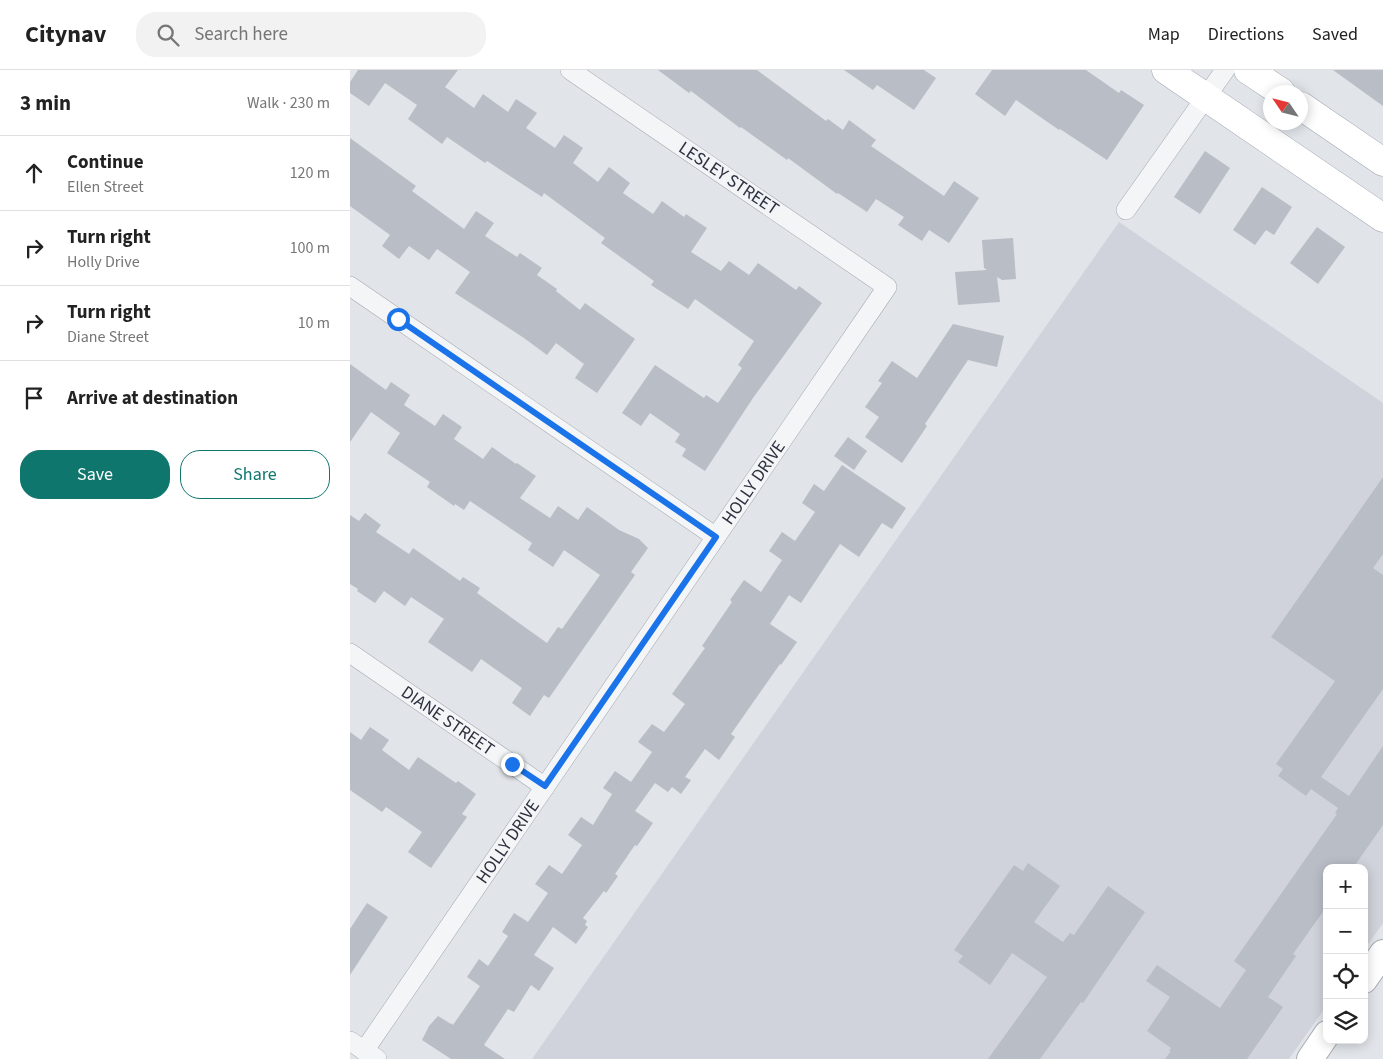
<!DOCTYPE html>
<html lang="en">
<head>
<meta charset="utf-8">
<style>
	body { margin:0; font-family:"Source Sans 3",sans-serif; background:#f2f2f2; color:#222 }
	.controls { position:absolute; right:15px; bottom:15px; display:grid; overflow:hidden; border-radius:10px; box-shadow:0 2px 12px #0003 }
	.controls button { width:45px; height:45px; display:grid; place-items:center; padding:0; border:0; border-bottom:1px solid #e0e0e0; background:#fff; color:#222; font:25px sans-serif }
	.compass { position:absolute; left:913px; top:15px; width:45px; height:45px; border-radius:50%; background:#fff; box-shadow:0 2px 12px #0003; rotate:305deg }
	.stop { position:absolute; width:15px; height:15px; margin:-11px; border:4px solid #1a73e8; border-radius:50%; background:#fff }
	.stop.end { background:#1a73e8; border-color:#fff; box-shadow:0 1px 5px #0008 }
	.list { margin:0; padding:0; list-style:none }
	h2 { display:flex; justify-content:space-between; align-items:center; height:65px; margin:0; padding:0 20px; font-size:21px }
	h2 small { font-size:16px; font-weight:400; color:#767676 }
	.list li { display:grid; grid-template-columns:32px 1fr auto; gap:15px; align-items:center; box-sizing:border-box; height:75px; padding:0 20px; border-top:1px solid #e0e0e0 }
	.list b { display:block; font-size:19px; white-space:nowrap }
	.list p { margin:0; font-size:16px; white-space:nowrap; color:#767676 }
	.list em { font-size:16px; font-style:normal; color:#767676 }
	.actions { display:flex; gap:10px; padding:15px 20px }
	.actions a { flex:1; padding:11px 0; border:1px solid #0f766e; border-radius:20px; text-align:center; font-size:18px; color:#0f766e }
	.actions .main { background:#0f766e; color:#fff }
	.icon { flex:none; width:28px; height:28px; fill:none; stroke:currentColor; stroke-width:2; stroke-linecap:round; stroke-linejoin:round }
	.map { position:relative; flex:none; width:1033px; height:989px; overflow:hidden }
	header { display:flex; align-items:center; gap:30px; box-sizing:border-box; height:70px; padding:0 25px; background:#fff; border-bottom:1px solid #e0e0e0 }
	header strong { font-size:24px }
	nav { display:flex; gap:28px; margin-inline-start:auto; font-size:18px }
	.search { width:350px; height:45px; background:#f2f2f2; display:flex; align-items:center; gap:12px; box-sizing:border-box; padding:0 18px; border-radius:20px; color:#767676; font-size:19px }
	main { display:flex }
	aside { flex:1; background:#fff }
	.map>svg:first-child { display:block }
	.built { fill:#d0d3db }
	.building { fill:#b9bdc5 }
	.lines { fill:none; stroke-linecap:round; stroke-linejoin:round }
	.street-casing { stroke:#a7abb3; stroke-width:20 }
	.secondary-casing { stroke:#a7abb3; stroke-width:28 }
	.primary-casing { stroke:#a2a8b4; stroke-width:29 }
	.street { stroke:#f4f5f7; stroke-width:19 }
	.secondary { stroke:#fff; stroke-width:26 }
	.primary { stroke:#fff; stroke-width:28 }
	.route { stroke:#1a73e8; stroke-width:6 }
	.labels { text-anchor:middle; stroke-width:4; stroke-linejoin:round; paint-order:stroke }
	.street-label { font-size:18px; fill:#2b313f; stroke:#f1f3f6 }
</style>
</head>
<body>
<header>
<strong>Citynav</strong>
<div class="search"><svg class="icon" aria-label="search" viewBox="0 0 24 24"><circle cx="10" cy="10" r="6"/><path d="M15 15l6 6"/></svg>Search here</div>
<nav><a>Map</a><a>Directions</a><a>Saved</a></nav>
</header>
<main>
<aside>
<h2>3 min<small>Walk · 230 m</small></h2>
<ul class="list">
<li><svg class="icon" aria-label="ahead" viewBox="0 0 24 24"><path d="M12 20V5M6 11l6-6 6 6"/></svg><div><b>Continue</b><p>Ellen Street</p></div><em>120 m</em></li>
<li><svg class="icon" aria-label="right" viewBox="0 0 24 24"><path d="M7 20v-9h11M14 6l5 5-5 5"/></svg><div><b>Turn right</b><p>Holly Drive</p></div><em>100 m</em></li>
<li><svg class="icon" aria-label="right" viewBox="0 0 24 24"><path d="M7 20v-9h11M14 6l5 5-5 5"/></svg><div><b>Turn right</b><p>Diane Street</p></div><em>10 m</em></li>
<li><svg class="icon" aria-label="arrive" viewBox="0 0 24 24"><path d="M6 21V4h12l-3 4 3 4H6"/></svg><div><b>Arrive at destination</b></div></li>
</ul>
<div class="actions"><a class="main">Save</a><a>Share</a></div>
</aside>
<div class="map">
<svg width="1033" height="989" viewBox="0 0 1033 989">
	<rect width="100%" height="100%" fill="#e1e4e9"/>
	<polygon class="built" points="769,152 1033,333 1033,853 1014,880 1014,798 977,798 977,935 939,989 182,989"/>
	<g class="building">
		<polygon points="8,0 108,0 95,17 124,38 133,24 158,42 166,29 187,43 176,58 205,78 214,65 233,78 223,93 248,112 259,97 280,113 273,123 303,144 312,131 334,147 336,144 357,158 341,182 371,201 379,191 399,205 408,193 446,220 449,216 472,233 403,328 355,401 332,386 336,379 325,372 330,364 300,343 291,356 272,343 305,295 354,328 356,325 368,333 392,298 388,295 404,271 345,229 338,239 301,215 304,211 251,173 255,168 194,123 192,127 137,91 135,93 97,67 92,74 58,49 67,35 35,13 19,36 0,23 0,12"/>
		<polygon points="308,0 407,0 476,51 478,49 493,60 499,50 526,70 521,76 594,126 604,111 629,128 599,173 579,160 572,171 548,155 554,147 526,129 517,142 488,123 487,124 438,88 437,90 391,57 390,58 341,21 339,23"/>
		<polygon points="494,0 574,0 586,8 564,40 527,15 523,20"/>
		<polygon points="642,0 736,0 769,23 771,20 794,35 757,90 710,59 709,60 666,30 655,46 625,24"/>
		<polygon points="983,0 1033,0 1033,36"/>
		<polygon points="0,68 66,116 62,121 114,159 126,141 144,153 135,166 167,187 170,183 192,198 187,205 207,219 206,221 230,240 235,233 285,269 247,323 225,308 234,294 206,273 197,285 174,268 105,223 120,202 87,179 79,190 59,176 49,189 32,176 40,165 0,136"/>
		<polygon points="855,81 880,98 850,144 824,127"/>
		<polygon points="912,117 942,137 924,165 916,160 905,175 883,160"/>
		<polygon points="967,157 995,177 968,214 940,193"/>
		<polygon points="663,168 666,209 652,210 647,207 650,232 608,235 605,202 637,200 634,198 632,170"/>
		<polygon points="603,254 654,266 647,297 618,290 575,354 577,356 552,393 515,367 529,347 515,337 532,313 528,311 542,291 567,308"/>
		<polygon points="0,294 36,320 41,312 60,325 54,335 85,356 93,344 112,357 104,369 133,389 142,377 166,394 167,393 186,406 170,428 200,448 208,436 228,450 237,437 269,460 289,469 298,478 281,502 285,505 231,582 199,628 194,625 180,646 162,633 172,618 131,589 122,602 78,572 94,549 61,527 55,536 34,521 25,533 7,521 8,519 0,514 0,445 9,451 15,443 31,455 26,462 59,484 63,478 110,511 113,507 130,518 127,523 197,573 208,557 212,559 250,505 214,480 203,497 178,480 182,473 120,431 114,440 105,434 104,436 77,417 80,412 37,383 50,363 21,342 0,372"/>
		<polygon points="498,367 517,381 504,400 484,386"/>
		<polygon points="492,395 556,438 542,459 532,453 509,487 490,474 451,533 439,525 420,554 447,572 431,595 430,594 381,664 385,667 369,690 355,679 335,707 341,710 331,724 322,717 318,722 305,713 285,741 303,753 287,776 285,775 265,804 268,806 256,823 254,821 233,848 237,851 235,855 238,857 226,874 203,857 184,885 204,898 189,921 181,915 164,942 158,939 134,975 155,989 101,989 72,970 79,956 88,946 101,954 101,953 103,955 130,916 117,907 129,889 138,896 158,866 152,862 164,843 178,852 198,823 185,814 199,795 212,804 232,775 218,765 231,747 243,755 262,724 253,718 265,701 281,712 302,682 288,672 302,654 314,662 335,634 322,624 355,578 352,576 382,532 380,530 394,510 411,522 432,490 419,481 432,462 445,471 465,442 452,433 464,414 474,421"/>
		<polygon points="1033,407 1033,484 1023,498 1033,505 1033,619 971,707 999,726 1033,676 1033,755 1003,798 977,798 977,836 943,884 946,886 918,927 933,937 897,989 815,989 821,981 819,981 821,978 797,961 820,927 796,911 807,895 870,938 896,900 884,891 987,744 985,743 988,738 961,719 956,726 928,706 933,699 926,694 985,611 921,567"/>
		<polygon points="20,657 39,670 32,680 59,700 68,687 106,713 108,711 126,724 112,744 117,747 81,798 58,782 72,762 36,737 32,742 0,720 0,662 11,670"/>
		<polygon points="678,793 710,816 684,852 713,872 720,863 724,865 758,816 795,842 733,933 731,932 690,989 638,989 697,907 662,883 640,915 608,892 613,886 604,880 664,795 673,801"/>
		<polygon points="17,833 38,847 0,905 0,859"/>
	</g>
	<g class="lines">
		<defs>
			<g id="street">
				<polyline points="776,140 875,0"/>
				<polyline points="0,216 366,467"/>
				<path id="s1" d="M0,583L195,717"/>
				<polyline points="0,971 27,989"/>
				<path id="s2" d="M14,981L537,217L220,0"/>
			</g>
			<g id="secondary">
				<polyline points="1014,910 1033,883"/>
				<polyline points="960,989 977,964"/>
			</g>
			<g id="primary">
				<polyline points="816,0 1033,148"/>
				<polyline points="898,0 931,22"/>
				<polyline points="951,36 1033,92"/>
			</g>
		</defs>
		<use href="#street" class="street-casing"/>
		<use href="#secondary" class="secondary-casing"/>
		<use href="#primary" class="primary-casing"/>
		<use href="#street" class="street"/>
		<use href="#secondary" class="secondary"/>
		<use href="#primary" class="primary"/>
	</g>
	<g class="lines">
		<polyline class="route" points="48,249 366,467 195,716 162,694"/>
	</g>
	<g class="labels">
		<g class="street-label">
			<text transform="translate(379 108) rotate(34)" y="6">LESLEY STREET</text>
			<text dy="6" stroke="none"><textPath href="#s2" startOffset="689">HOLLY DRIVE</textPath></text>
			<text dy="6" stroke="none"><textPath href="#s1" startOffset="119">DIANE STREET</textPath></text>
			<text dy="6" stroke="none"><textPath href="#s2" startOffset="254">HOLLY DRIVE</textPath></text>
		</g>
	</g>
</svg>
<div class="controls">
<button>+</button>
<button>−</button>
<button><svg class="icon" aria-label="locate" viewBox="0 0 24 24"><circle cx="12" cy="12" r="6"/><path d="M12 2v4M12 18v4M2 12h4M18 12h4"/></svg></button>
<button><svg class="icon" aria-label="layers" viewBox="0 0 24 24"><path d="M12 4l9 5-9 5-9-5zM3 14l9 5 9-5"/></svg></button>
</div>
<svg class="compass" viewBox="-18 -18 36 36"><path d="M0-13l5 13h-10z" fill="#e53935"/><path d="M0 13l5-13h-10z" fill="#767676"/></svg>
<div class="stop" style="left:48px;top:249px"></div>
<div class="stop end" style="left:162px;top:694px"></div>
</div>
</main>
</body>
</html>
